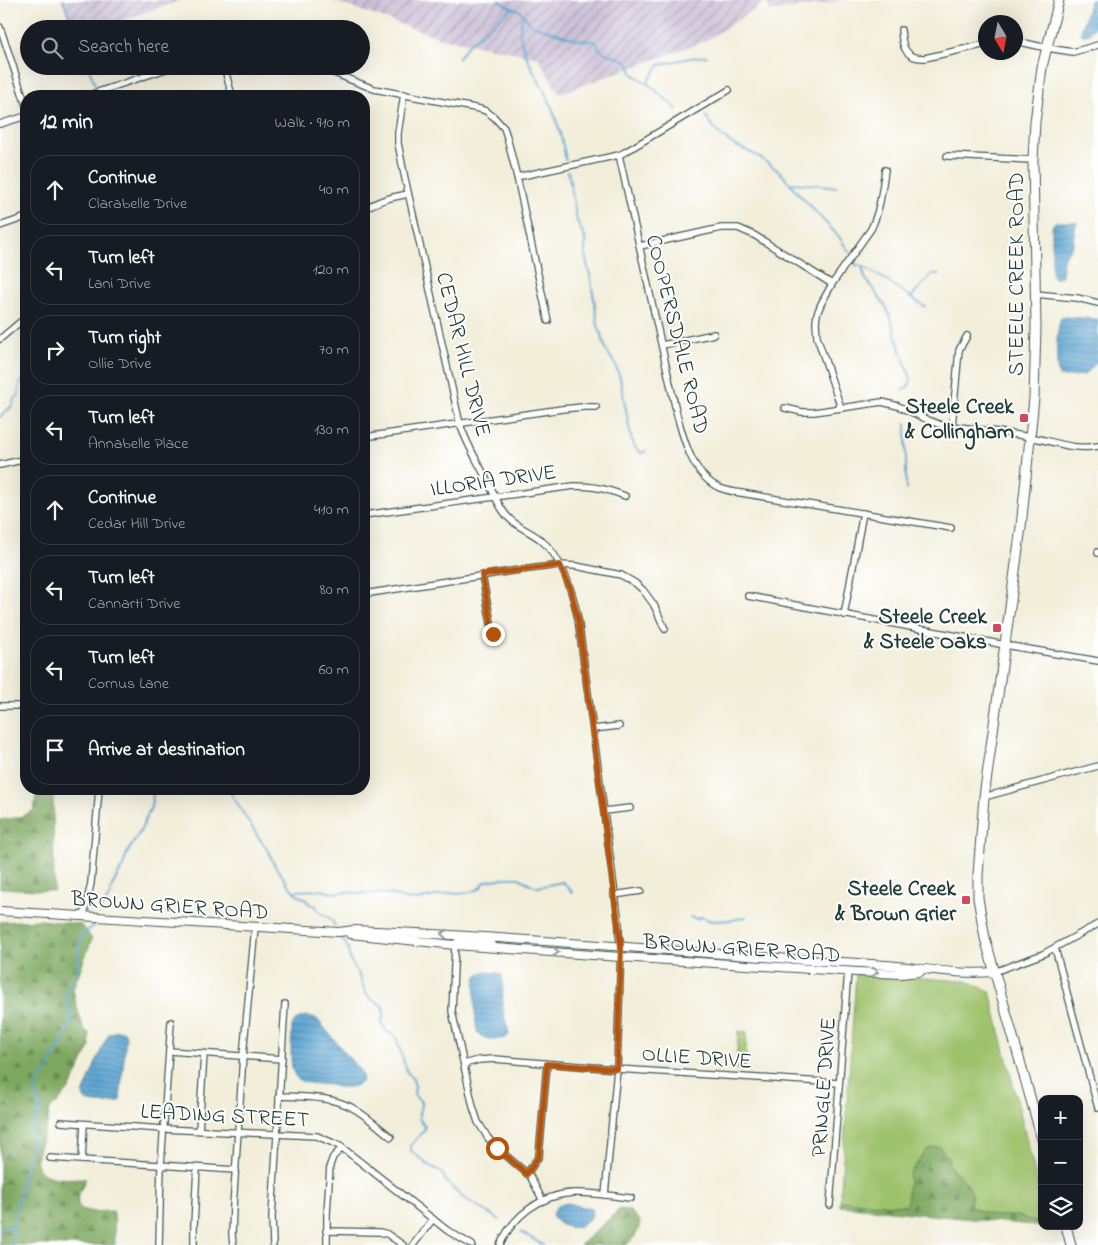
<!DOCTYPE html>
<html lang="en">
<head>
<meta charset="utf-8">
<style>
	body { margin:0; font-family:"Indie Flower",sans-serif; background:#242831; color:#f1f3f6 }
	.controls { position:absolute; right:15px; bottom:15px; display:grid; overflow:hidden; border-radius:10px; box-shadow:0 5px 20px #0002 }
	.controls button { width:45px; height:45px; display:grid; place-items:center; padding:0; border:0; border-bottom:1px solid #363941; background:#171b24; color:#f1f3f6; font:25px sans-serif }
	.compass { position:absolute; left:978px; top:15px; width:45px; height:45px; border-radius:50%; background:#171b24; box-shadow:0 5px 20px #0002; rotate:170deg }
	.stop { position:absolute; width:15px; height:15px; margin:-11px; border:4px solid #b45309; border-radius:50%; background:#fff }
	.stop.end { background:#b45309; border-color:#fff; box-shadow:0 1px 5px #0008 }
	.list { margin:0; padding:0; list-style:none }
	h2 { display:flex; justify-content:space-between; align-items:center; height:65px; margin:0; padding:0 20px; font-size:21px }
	h2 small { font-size:16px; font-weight:400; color:#9ea1a6 }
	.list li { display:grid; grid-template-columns:32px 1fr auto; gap:15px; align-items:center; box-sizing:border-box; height:70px; margin:0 10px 10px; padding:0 10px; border:1px solid #363941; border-radius:20px }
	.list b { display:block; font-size:19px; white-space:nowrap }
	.list p { margin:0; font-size:16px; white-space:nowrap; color:#9ea1a6 }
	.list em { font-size:16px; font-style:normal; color:#9ea1a6 }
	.icon { flex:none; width:28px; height:28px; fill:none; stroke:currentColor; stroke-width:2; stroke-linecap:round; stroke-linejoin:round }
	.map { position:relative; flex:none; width:1098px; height:1245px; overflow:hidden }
	.search { position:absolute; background:#171b24; box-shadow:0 5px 20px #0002; left:20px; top:20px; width:350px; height:55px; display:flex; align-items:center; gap:12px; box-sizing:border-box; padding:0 18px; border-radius:28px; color:#9ea1a6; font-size:19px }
	.panel { position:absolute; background:#171b24; box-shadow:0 5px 20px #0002; left:20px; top:90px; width:350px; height:705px; border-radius:20px }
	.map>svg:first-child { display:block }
	.industrial { fill:url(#industrial-furrows) }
	.green { fill:#9ec26c; stroke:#5e8050 }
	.forest { fill:url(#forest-firs); stroke:#4e724a }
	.water { fill:url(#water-rules); stroke:#3c7082 }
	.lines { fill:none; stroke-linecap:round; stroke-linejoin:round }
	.stream { stroke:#59a2d0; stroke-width:2 }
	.street-casing { stroke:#3f584d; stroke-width:8 }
	.secondary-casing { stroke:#3f584d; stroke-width:10 }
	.primary-casing { stroke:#3f584d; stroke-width:11 }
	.street { stroke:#fff; stroke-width:5.5 }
	.secondary { stroke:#fff; stroke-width:8 }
	.primary { stroke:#fff; stroke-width:9 }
	.oneway { stroke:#8f9e9a }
	.route { stroke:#b45309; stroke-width:6 }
	.poi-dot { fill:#d1495b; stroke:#fff; stroke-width:2 }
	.labels { text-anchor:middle; stroke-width:4; stroke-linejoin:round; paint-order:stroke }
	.street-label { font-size:22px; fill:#1f3d34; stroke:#fff }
	.poi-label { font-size:22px; font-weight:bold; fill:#1f3d34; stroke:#fff; text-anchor:end }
</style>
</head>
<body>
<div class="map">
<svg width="1098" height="1245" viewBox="0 0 1098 1245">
	<defs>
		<pattern id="industrial-furrows" width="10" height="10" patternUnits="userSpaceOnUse" patternTransform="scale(1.25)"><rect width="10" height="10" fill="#cabfd6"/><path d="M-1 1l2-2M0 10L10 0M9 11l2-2" fill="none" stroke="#a39cae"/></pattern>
		<pattern id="forest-firs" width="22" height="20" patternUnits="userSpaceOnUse" patternTransform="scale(1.25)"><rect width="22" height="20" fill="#7ea860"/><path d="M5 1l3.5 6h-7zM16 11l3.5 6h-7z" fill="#678a50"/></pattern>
		<pattern id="water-rules" width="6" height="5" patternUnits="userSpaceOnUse" patternTransform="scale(1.25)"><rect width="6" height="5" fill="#59a2d0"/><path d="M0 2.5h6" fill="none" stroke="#4985aa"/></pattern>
	</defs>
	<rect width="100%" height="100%" fill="#fff"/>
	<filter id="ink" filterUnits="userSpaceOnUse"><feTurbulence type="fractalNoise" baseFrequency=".02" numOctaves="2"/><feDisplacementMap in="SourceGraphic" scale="10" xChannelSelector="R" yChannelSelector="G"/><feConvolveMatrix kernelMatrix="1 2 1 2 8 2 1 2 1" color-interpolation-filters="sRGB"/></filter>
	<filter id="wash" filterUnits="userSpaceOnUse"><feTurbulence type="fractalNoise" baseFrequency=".0096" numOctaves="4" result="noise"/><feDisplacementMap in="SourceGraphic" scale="20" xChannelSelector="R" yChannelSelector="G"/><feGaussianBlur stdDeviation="1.12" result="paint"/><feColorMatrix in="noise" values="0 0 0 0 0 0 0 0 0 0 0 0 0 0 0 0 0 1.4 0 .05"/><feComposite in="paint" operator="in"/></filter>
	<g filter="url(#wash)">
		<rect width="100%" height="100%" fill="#f2eeda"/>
		<g class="industrial">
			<polygon points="63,0 182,0 97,29 74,29"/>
			<polygon points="330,0 844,0 770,12 767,1 705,41 559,94 538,57 441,38"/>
		</g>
		<g class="green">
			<polygon points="856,974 967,981 990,991 1042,1201 1042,1224 1018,1216 994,1216 969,1206 972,1193 964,1180 949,1166 907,1206 840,1201"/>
			<polygon points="738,1031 747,1032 745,1069 736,1069"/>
		</g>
		<g class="forest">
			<path d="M37,789H53L54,891L0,888V820C13,819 23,817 34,810Z"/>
			<path d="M40,920L79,924L84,928L92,939L73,989L76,1004L84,1030L89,1033L90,1047L70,1088L64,1095L57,1104L52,1106C49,1112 48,1115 48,1121C47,1126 44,1132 43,1136C40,1145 36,1155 37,1164C39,1182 74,1178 86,1178C84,1184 80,1190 78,1197C74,1216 101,1211 113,1211L114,1214L115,1245H0V922Z"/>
			<polygon points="939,1146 948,1157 949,1166 964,1180 972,1193 970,1207 994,1216 1018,1216 1042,1224 1042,1226 840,1206 840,1201 907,1206 909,1174 927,1149"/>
			<path d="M620,1209L630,1211L640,1221C639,1232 635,1238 626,1245H580Z"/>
		</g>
		<g class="water">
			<path d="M1090,0H1098C1098,12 1098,36 1082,35L1081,31Z"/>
			<polygon points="1056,222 1077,222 1074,233 1073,245 1063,259 1062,276 1058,278 1054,278 1052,275 1052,229 1053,224"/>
			<path d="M1066,317L1098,319V360L1088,372L1084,375L1064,377L1059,376C1055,365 1056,329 1061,318Z"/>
			<path d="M484,972L498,973L502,975C504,985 502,997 503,1007C503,1017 508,1025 509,1035C505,1039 500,1039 494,1039C488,1039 480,1039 477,1031C475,1025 474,986 476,979C477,974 480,973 484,972Z"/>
			<path d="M307,1016L313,1017L317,1019L361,1072L363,1080C357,1089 340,1089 331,1085C323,1084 306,1084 299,1080C287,1073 292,1039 292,1026C296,1019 299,1017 307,1016Z"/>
			<path d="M116,1031H123L125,1033L126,1037L120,1101C114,1104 93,1104 87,1101C83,1099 84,1098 83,1094L104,1043L109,1034Z"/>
			<path d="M567,1203L591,1209L592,1215C589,1220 585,1224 580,1226C571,1230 555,1225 552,1215L557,1206Z"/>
		</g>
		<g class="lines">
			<g class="stream">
				<polyline points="63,0 74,29"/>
				<path d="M499,0L509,7L520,11L532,25L575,39C582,41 589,40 596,42L599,48L605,53L620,58L627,61L633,74L647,83L677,109"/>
				<path d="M524,16C508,38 543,84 551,105C558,124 563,142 566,161"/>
				<polyline points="458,59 464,50 469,44 512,8"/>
				<polyline points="88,66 96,87"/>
				<polyline points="647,83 657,68 660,65 689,58 707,56"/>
				<polyline points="706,116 713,127 718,133 734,145 758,156 780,172 799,194 840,238 849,252"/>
				<polyline points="568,171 577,221 585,238 585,255 591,280 598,325 606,350 615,364 620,378 631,437 635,447 641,453 646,451"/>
				<polyline points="791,183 821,185 837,187"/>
				<polyline points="854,262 856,265 862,266 886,280 925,307"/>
				<polyline points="862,266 865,278 886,307 890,316 899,346 911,379 909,386 902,391"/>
				<polyline points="910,298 932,274 940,274"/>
				<polyline points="0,417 12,406 14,400 19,395 20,383 26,378"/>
				<polyline points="906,423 906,489"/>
				<polyline points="228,789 257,835 268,851 275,866 291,888 297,895 306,899 308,903 316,906 319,912 331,919 335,926"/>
				<polyline points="294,891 322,890 332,893 351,892 359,894 364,893 390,894 404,899 416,900 452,893 458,894 471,892 479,889 484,883 487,881 505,878 519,878 530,884 538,887 563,882 572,892"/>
				<polyline points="102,908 110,895 112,886 123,866 127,853 139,834 151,807 154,789"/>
				<polyline points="690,917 697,919 701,917 711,921 732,920 746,917"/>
				<path d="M342,938L348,948L350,960L358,973L366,994L371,999L383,1006L384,1013L382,1022L383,1025L386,1031L396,1037L407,1072L413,1079L415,1086L414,1095L421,1102C421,1117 414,1113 425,1127V1129L412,1144L410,1146L411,1151L428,1165L438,1170L442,1173L446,1181L461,1196L500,1220"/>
				<polyline points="0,1229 13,1225"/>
				<polyline points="521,1232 543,1245"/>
				<polyline points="12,1245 13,1225 24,1174 31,1148 34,1123 41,1107 35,1092 39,1080 47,1070 67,1033 72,1019 67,1003 67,989 76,974 80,936 94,926"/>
			</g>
		</g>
	</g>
	<g filter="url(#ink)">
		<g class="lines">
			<defs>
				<g id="street">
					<polyline points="0,27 26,105"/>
					<path d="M901,30C902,46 905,59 925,58L986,44"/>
					<polyline points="1016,41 1047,48 1073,52 1098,45"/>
					<polyline points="224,66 232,96"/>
					<polyline points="318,66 351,80 374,89 480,109 486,111 494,117 504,128 507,137 517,177 548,321"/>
					<path d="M404,94L398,133V143L404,174L460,424C467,445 478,462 488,482C494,493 498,506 507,516C516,527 530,531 541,540C562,557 573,593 578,619L619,924V935L621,946L617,1069L605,1195"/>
					<polyline points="86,96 175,66"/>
					<polyline points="0,124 26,116"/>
					<path d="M619,155L677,415C684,441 693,476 720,488C725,490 730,491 735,492L951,528"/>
					<polyline points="947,156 1033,160"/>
					<polyline points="517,177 619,155 625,152 729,90"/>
					<path d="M364,210C377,200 393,197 408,194"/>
					<polyline points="0,226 26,217"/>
					<polyline points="640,246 721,228 738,228 754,235 832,284"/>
					<polyline points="1035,294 1077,298 1098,303"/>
					<polyline points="0,339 26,317"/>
					<polyline points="662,345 714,334"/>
					<path d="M785,408L802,412H814L882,402L898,406L928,420L941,425C971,428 1000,432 1030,437C1053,441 1074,451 1098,446"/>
					<path d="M841,408L817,337L816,322L817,314L821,304L832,284L871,229C880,211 882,190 885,170"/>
					<polyline points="952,426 959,350 967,336"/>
					<polyline points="364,437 562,409 583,407 596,407"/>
					<polyline points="0,465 26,459"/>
					<path d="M364,515L574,486C594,486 607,489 625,496"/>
					<polyline points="1098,553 1098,552"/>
					<polyline points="482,575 493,634"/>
					<polyline points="364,594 512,571 560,565 576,566 621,575 635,583 643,590 654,605 665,629"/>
					<polyline points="748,596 1005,645 1098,661"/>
					<polyline points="844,615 863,513"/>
					<polyline points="0,706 26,706"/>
					<polyline points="593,729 619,726"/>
					<polyline points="984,797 1098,766"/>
					<polyline points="604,811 630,808"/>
					<polyline points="614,895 641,891"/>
					<polyline points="84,916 91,883 99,789"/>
					<polyline points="455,945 452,1011 473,1107 478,1122 488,1138 497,1148 530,1176 543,1201"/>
					<polyline points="1055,948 1098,1108"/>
					<polyline points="994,972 1043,954 1098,924"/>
					<polyline points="169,1051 282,1059"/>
					<polyline points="464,1064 479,1060 494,1059 617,1069 839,1083"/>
					<path d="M279,1096C305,1097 334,1096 356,1110C369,1118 380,1128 391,1137"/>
					<polyline points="61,1122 163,1129 317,1136 340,1146 448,1231 472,1245"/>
					<polyline points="199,1130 204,1054"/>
					<polyline points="50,1158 236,1170"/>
					<polyline points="82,1160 84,1124"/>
					<polyline points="527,1174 539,1156 547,1064"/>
					<polyline points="830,1205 848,971"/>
					<polyline points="326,1231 380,1232 387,1234 403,1245"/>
					<polyline points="159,1245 161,1165 171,1022"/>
					<polyline points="194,1245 194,1225 197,1168"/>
					<polyline points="233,1245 232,1234 233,1207 243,1056 255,927"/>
					<polyline points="273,1245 272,1217 285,1004"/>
					<polyline points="327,1245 327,1214 330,1165 333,1157 342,1148"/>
					<polyline points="413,1245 433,1219"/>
					<path d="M500,1245C513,1216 540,1195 573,1193C592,1192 612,1196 631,1198"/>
				</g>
				<g id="secondary">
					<path d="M0,911L339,932L354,930C505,936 655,950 806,960C836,962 866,963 897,966C929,969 961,975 994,972"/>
					<polyline points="350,934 455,945 620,957 858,972 901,974 920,972"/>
					<path d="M456,944C465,937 481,942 491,943"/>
				</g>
				<g id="primary">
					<polyline points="1042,1139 985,938 978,898 978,875 984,797 1021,527 1034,398 1036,327 1033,160 1035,122 1042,67 1059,0"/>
					<polyline points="1066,1226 1071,1245"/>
				</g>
			</defs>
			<use href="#street" class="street-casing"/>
			<use href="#secondary" class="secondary-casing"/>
			<use href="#primary" class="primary-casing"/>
			<use href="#street" class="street"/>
			<use href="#secondary" class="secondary"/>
			<use href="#primary" class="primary"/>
		</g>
		<defs><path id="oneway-chevron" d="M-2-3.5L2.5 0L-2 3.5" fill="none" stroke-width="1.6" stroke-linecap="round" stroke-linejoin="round" transform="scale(1.25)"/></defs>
		<g class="oneway">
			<use href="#oneway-chevron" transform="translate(444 934) rotate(-177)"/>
			<use href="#oneway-chevron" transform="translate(556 952) rotate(4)"/>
			<use href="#oneway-chevron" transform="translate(875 972) rotate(3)"/>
		</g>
	</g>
	<g class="lines" filter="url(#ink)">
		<polyline class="route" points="493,634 482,575 560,565 570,588 578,619 621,946 617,1069 547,1064 539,1156 527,1174 497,1148"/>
	</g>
	<g class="poi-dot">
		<rect x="1019" y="413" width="10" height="10" rx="2.5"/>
		<rect x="992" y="623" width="10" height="10" rx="2.5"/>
		<rect x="961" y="895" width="10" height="10" rx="2.5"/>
	</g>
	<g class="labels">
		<g class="street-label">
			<text transform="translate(1015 274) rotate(-90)" y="8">STEELE CREEK ROAD</text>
			<text transform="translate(679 334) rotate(76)" y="8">COOPERSDALE ROAD</text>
			<text transform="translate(465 354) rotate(76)" y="8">CEDAR HILL DRIVE</text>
			<text transform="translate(493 479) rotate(-8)" y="8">ILLORIA DRIVE</text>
			<text transform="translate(170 904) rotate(4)" y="8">BROWN GRIER ROAD</text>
			<text transform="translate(742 947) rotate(4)" y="8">BROWN GRIER ROAD</text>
			<text transform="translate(697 1056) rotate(4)" y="8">OLLIE DRIVE</text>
			<text transform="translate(822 1087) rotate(-86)" y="8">PRINGLE DRIVE</text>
			<text transform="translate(225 1114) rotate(3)" y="8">LEADING STREET</text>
		</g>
		<g class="poi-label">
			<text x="1014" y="413">Steele Creek<tspan x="1014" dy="25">&amp; Collingham</tspan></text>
			<text x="987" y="623">Steele Creek<tspan x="987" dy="25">&amp; Steele Oaks</tspan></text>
			<text x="956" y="895">Steele Creek<tspan x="956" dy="25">&amp; Brown Grier</tspan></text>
		</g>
	</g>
</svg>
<div class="controls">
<button>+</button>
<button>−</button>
<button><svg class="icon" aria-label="layers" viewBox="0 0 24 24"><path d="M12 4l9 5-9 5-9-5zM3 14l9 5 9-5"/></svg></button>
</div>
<svg class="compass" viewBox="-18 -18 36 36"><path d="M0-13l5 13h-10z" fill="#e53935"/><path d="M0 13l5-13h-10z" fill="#9ea1a6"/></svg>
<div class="stop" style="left:497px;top:1148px"></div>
<div class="stop end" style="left:493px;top:634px"></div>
<div class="search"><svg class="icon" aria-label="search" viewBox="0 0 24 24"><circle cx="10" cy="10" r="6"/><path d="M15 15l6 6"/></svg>Search here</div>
<section class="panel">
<h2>12 min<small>Walk · 910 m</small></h2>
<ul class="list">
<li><svg class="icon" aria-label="ahead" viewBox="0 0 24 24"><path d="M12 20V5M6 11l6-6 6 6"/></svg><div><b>Continue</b><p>Clarabelle Drive</p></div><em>40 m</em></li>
<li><svg class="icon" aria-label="left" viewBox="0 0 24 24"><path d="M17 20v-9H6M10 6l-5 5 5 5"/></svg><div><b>Turn left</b><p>Lani Drive</p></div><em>120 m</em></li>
<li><svg class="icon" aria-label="right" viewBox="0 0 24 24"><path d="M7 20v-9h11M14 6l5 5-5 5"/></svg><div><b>Turn right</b><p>Ollie Drive</p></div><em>70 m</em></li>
<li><svg class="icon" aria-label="left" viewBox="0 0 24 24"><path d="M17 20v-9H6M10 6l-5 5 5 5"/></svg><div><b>Turn left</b><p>Annabelle Place</p></div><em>130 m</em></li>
<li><svg class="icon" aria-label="ahead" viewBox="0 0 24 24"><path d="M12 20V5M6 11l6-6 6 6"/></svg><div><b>Continue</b><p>Cedar Hill Drive</p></div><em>410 m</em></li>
<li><svg class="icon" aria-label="left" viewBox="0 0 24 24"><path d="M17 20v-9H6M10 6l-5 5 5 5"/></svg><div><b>Turn left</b><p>Cannarti Drive</p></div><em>80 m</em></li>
<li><svg class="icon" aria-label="left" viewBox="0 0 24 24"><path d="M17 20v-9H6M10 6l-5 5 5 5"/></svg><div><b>Turn left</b><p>Cornus Lane</p></div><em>60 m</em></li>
<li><svg class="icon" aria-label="arrive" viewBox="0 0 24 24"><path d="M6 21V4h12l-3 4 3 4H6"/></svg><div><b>Arrive at destination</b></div></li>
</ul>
</section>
</div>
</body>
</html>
